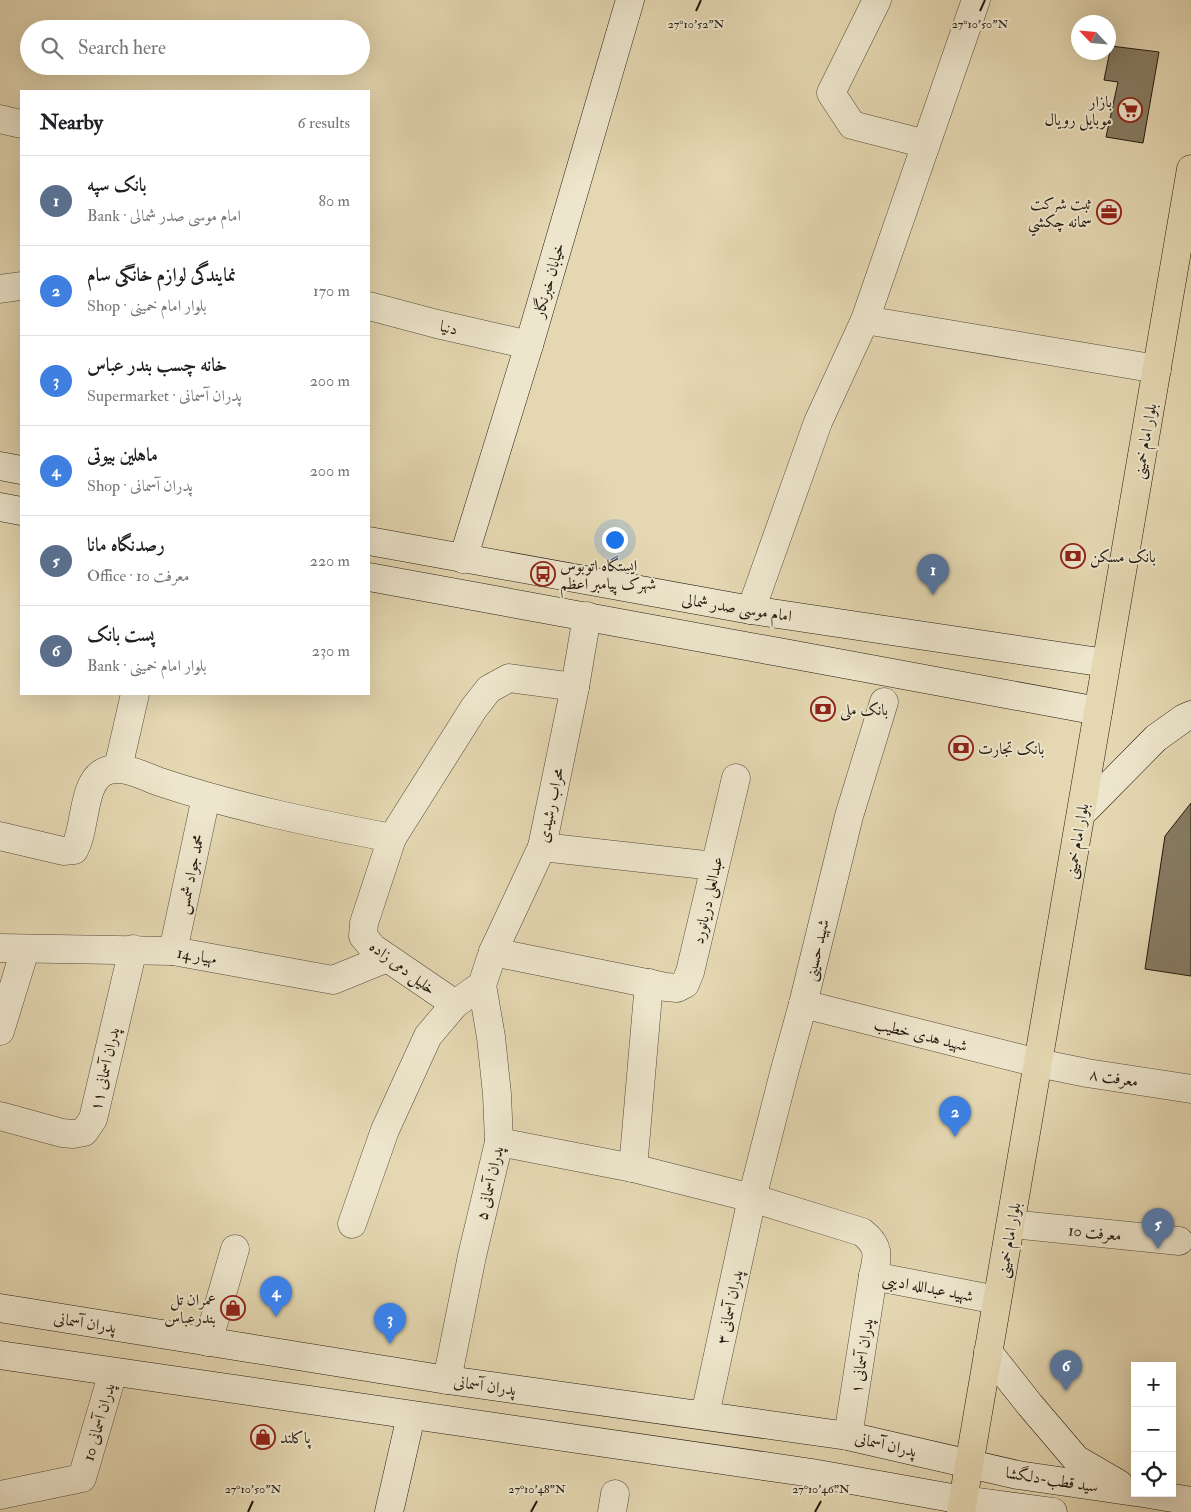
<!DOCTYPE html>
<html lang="en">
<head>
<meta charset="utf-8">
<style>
	body { margin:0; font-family:"IM FELL Double Pica",Amiri,serif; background:#f2f2f2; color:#202124 }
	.controls { position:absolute; right:15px; bottom:15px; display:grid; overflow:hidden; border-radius:0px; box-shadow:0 5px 20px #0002 }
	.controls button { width:45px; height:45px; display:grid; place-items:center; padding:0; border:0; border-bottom:1px solid #e0e0e0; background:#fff; color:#202124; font:25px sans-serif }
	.compass { position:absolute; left:1071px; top:15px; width:45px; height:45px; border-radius:50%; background:#fff; box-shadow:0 5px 20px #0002; rotate:296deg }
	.you { position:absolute; left:614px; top:539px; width:18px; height:18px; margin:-12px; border:4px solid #fff; border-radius:50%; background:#1a73e8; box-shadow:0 0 0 8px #1a73e833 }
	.badge { display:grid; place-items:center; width:32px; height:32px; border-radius:50%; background:#7c3aed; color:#fff; font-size:16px; font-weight:700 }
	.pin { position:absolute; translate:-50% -41px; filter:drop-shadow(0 1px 2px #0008) }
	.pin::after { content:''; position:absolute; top:26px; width:18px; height:15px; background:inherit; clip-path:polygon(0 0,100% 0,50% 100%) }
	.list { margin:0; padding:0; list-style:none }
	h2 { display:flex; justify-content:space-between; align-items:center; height:65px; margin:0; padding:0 20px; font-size:21px }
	h2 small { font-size:16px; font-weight:400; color:#757577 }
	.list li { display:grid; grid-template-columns:32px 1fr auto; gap:15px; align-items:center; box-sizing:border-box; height:90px; padding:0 20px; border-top:1px solid #e0e0e0 }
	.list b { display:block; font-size:19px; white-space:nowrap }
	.list p { margin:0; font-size:16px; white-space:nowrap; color:#757577 }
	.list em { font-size:16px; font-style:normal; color:#757577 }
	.icon { flex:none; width:28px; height:28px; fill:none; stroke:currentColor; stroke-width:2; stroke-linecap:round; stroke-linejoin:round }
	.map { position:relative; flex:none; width:1191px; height:1512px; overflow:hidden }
	.search { position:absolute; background:#fff; box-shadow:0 5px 20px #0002; left:20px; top:20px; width:350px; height:55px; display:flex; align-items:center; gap:12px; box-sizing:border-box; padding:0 18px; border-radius:28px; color:#757577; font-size:19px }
	.panel { position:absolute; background:#fff; box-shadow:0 5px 20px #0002; left:20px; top:90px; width:350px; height:605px; border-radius:0px }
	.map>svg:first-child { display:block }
	.building { fill:#877c63; stroke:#23190f }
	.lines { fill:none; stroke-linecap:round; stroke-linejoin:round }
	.street-casing { stroke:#534838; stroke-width:29 }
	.secondary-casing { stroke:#23190f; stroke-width:29 }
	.primary-casing { stroke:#23190f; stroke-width:29 }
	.street { stroke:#ede5cc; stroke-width:28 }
	.secondary { stroke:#ede5cc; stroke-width:28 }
	.primary { stroke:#e4d7b1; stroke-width:28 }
	.ticks { fill:none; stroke:#23190f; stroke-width:2 }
	.labels { text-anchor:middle; stroke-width:4; stroke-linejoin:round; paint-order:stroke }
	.poi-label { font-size:16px; fill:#23190f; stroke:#ede5cc; text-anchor:start }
	.street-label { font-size:16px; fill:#23190f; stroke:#ede5cc }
	.ticks-label { font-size:12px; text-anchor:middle; fill:#23190f; stroke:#ede5cc; stroke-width:4; stroke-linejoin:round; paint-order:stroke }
</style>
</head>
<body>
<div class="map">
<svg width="1191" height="1512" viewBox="0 0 1191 1512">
	<rect width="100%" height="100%" fill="#e4d7b1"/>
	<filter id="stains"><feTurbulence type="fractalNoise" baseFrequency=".004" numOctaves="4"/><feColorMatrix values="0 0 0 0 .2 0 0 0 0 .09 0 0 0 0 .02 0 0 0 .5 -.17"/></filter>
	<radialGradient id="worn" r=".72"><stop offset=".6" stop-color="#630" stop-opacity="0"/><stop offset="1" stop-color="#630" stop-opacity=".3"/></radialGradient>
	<g class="building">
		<polygon points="1111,46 1159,52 1143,143 1106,137 1118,82 1104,80"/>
		<polygon points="1191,803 1191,976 1145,969 1165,836"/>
	</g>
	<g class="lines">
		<defs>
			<g id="street">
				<polyline points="877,0 831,93 852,125 926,144"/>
				<polyline points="0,119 21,124"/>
				<polyline points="0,289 21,286"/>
				<polyline points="369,306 437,324 529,345"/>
				<polyline points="865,320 1157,369"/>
				<polyline points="751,610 818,422 865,320 976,0"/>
				<polyline points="118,768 135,694"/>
				<path d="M0,836L63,851L74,850C86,829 82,786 102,773C119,762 143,776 160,782C235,807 313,823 392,838L474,708L489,689L509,678L575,687"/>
				<polyline points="392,838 364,923 363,936 373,948 455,1004"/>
				<polyline points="542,847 714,866"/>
				<polyline points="0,948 173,951 333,980 387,958"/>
				<polyline points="173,951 206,797"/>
				<polyline points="493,952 666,987 677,988 685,984 690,972 736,778"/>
				<polyline points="803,1004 1038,1063 1087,1073 1191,1089"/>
				<polyline points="0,1031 25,950"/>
				<polyline points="0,1116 62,1133 73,1134 84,1132 93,1119 133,949"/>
				<path d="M499,1142L633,1168L752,1198L862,1232C880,1246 878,1255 873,1276L997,1300"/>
				<polyline points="633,1168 649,983"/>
				<polyline points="352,1224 385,1130 428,1036 455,1004 482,985"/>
				<polyline points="1011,1224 1179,1241"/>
				<polyline points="208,1342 235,1249"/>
				<polyline points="447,1380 472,1256 499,1142 497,1094 491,1037 482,985 493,952 542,847 575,687 587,616"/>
				<polyline points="705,1415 752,1198 784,1073 803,1004 849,816 884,702"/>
				<polyline points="848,1436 873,1276"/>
				<polyline points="0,1495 82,1478 113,1372"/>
				<polyline points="612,1512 615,1494"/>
			</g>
			<g id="secondary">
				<polyline points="0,466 21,470"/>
				<polyline points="0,507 21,511"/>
				<polyline points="369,541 751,610 1106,663"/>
				<polyline points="463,559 529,345 630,0"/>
				<path d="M369,577C612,620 855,667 1098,711"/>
				<polyline points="1081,814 1156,738 1184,718 1191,715"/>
				<polyline points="0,1308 441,1379 848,1436 1018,1475 1135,1492"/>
				<polyline points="988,1352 1030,1405 1076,1459 1119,1484"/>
				<polyline points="0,1355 812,1473 963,1500 1053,1512"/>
				<polyline points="1143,1493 1191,1501"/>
				<polyline points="389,1512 411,1416"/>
			</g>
			<polyline id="primary" points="961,1512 1191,169"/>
		</defs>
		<use href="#street" class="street-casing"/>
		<use href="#secondary" class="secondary-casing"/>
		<use href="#primary" class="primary-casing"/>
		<use href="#street" class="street"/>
		<use href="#secondary" class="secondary"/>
		<use href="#primary" class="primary"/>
	</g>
	<path class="ticks" d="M696,11L701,0M980,11L985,0M248,1512L253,1501M531,1512L537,1501M815,1512L821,1501"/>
	<defs>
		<symbol id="supermarket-ring" viewBox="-11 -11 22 22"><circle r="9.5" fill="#ede5cc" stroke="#8f2418" stroke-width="1.5"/><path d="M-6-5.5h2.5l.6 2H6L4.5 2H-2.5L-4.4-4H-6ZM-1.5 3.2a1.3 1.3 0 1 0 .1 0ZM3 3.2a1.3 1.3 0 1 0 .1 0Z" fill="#8f2418"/></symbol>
		<symbol id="office-ring" viewBox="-11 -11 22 22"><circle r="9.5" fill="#ede5cc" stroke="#8f2418" stroke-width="1.5"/><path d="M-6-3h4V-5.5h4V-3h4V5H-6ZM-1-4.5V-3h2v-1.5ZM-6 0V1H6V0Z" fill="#8f2418"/></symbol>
		<symbol id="bank-ring" viewBox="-11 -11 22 22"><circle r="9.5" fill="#ede5cc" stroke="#8f2418" stroke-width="1.5"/><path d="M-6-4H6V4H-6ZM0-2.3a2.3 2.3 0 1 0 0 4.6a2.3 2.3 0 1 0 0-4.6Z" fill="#8f2418"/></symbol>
		<symbol id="bus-ring" viewBox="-11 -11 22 22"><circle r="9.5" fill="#ede5cc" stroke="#8f2418" stroke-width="1.5"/><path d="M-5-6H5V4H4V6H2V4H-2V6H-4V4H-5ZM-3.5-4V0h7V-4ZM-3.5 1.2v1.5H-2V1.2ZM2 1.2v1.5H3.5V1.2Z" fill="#8f2418"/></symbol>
		<symbol id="shop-ring" viewBox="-11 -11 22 22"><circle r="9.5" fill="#ede5cc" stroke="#8f2418" stroke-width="1.5"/><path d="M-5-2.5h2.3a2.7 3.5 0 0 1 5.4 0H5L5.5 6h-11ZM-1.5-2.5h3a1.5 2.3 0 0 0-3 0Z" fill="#8f2418"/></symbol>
	</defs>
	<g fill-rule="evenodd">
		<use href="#supermarket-ring" x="1116" y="96" width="28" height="28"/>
		<use href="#office-ring" x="1095" y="198" width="28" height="28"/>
		<use href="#bank-ring" x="1059" y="542" width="28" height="28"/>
		<use href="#bus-ring" x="529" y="560" width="28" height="28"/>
		<use href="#bank-ring" x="809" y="695" width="28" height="28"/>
		<use href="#bank-ring" x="947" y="734" width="28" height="28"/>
		<use href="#shop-ring" x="219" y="1294" width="28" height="28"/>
		<use href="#shop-ring" x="249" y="1423" width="28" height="28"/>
	</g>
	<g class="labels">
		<g class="poi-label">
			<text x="1112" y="107" text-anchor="end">بازار<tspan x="1112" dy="18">موبایل رویال</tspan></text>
			<text x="1092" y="209" text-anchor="end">ثبت شركت<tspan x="1092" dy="18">سمانه چكشي</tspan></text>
			<text x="1090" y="562">بانک مسکن</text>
			<text x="560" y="571">ایستگاه اتوبوس<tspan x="560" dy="18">شهرک پیامبر اعظم</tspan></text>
			<text x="840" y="715">بانک ملی</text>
			<text x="978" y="754">بانک تجارت</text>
			<text x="216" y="1305" text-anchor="end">عمران تل<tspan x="216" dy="18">بندرعباس</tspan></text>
			<text x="280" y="1443">پاکلند</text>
		</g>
		<g class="street-label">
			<text transform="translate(548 280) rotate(-74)" y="6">خیابان خبرنگار</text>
			<text transform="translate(449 327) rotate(13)" y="6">دنیا</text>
			<text transform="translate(1144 441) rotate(-80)" y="6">بلوار امام خمینی</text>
			<text transform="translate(737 607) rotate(9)" y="6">امام موسی صدر شمالی</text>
			<text transform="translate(550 805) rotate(-78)" y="6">محراب رشیدی</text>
			<text transform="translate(1076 841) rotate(-80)" y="6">بلوار امام خمینی</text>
			<text transform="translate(190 874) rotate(-78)" y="6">محمد جواد شمس</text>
			<text transform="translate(707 900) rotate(-77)" y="6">عبدالعلی دریانورد</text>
			<text transform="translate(816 950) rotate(-77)" y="6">شهید حسینی</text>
			<text transform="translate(197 955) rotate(10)" y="6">مهیار 14</text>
			<text transform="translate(403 967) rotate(37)" y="6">خلیل دمی زاده</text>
			<text transform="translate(921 1034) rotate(14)" y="6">شهید هدی خطیب</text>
			<text transform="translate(104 1069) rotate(-77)" y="6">پدران آسمانی ۱۱</text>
			<text transform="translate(1114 1077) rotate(9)" y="6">معرفت ۸</text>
			<text transform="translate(489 1183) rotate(-77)" y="6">پدران آسمانی ۵</text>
			<text transform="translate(1095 1232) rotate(6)" y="6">معرفت 10</text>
			<text transform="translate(1008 1240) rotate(-80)" y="6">بلوار امام خمینی</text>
			<text transform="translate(928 1287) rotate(11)" y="6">شهید عبدالله ادیبی</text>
			<text transform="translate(729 1307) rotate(-78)" y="6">پدران آسمانی ۳</text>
			<text transform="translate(85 1322) rotate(9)" y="6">پدران آسمانی</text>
			<text transform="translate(861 1356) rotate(-81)" y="6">پدران آسمانی ۱</text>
			<text transform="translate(485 1385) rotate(8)" y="6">پدران آسمانی</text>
			<text transform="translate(98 1422) rotate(-74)" y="6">پدران آسمانی 10</text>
			<text transform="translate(886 1444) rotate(13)" y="6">پدران آسمانی</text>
			<text transform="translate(1052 1479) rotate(9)" y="6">سید قطب-دلگشا</text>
		</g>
	</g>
	<g class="ticks-label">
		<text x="696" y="28">27°10'52"N</text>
		<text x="980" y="28">27°10'50"N</text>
		<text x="253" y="1493">27°10'50"N</text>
		<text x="537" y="1493">27°10'48"N</text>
		<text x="821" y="1493">27°10'46"N</text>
	</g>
	<rect width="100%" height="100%" filter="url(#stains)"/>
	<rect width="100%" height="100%" fill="url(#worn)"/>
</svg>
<div class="controls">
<button>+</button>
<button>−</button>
<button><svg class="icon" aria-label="locate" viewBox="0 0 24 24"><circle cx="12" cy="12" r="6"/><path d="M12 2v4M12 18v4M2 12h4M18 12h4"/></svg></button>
</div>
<svg class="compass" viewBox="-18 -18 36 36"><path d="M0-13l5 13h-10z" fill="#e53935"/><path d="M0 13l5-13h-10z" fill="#757577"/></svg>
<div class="you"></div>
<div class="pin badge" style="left:933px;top:595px;background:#5c6f8a">1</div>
<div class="pin badge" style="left:955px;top:1137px;background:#3f7fe0">2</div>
<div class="pin badge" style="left:390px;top:1344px;background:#3f7fe0">3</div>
<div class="pin badge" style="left:276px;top:1317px;background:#3f7fe0">4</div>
<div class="pin badge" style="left:1158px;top:1249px;background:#5c6f8a">5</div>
<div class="pin badge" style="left:1066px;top:1391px;background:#5c6f8a">6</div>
<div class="search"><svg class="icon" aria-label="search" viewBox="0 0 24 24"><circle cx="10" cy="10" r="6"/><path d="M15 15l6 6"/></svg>Search here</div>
<section class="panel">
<h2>Nearby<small>6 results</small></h2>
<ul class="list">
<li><span class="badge" style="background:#5c6f8a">1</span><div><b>بانک سپه</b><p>Bank · امام موسی صدر شمالی</p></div><em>80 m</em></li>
<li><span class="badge" style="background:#3f7fe0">2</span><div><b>نمایندگی لوازم خانگی سام</b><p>Shop · بلوار امام خمینی</p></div><em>170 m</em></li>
<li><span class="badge" style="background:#3f7fe0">3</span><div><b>خانه چسب بندر عباس</b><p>Supermarket · پدران آسمانی</p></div><em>200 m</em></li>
<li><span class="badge" style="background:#3f7fe0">4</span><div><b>ماهلین بیوتی</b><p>Shop · پدران آسمانی</p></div><em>200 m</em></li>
<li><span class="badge" style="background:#5c6f8a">5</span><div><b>رصدنگاه مانا</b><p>Office · معرفت 10</p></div><em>220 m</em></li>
<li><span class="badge" style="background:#5c6f8a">6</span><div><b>پست بانک</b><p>Bank · بلوار امام خمینی</p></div><em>230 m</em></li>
</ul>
</section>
</div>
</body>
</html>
